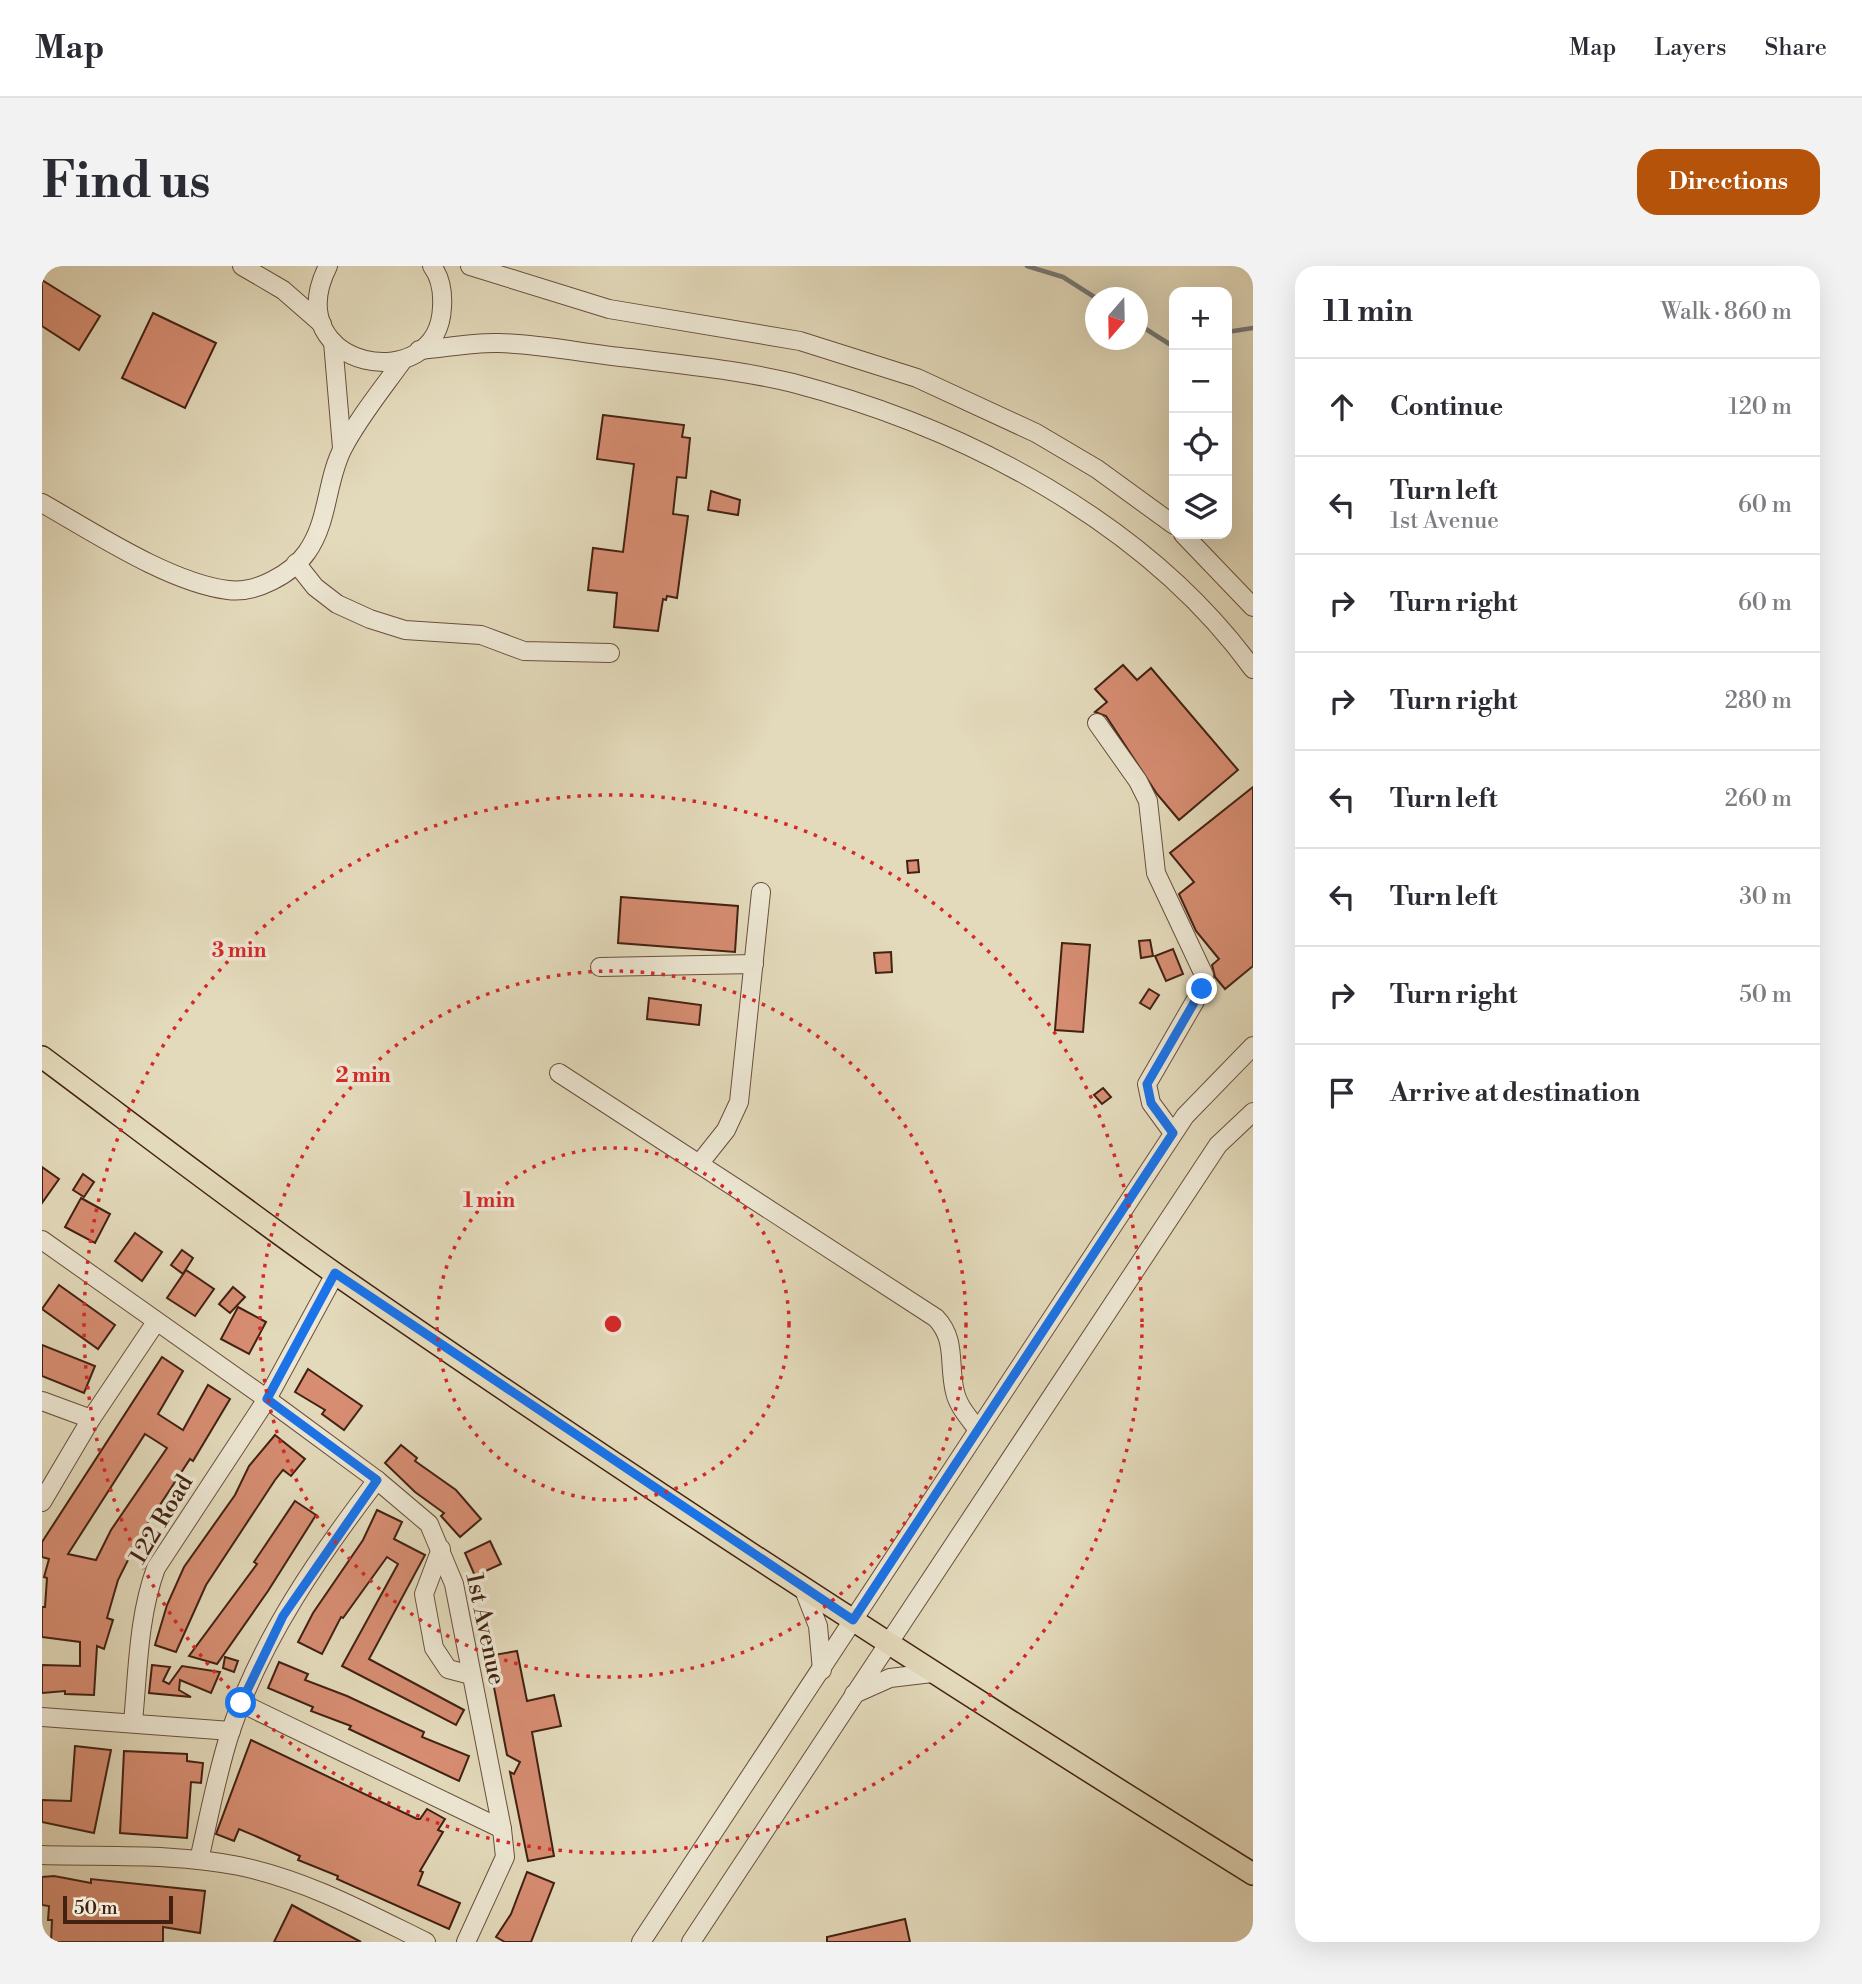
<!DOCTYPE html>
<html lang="en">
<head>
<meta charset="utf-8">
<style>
	body { margin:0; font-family:"Libre Bodoni",serif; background:#f2f2f3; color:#2b2b33 }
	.controls { position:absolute; right:21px; top:21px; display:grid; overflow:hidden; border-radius:14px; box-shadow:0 7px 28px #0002 }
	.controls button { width:63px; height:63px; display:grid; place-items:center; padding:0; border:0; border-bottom:2px solid #e1e1e2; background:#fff; color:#2b2b33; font:35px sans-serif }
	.compass { position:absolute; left:1043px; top:21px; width:63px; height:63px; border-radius:50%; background:#fff; box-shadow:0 7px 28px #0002; rotate:200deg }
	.scale { position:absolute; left:21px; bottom:18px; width:110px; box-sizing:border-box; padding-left:7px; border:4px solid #422112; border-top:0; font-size:19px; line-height:24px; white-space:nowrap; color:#422112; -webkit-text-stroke:5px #ede7d3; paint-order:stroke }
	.stop { position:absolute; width:21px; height:21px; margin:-16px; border:5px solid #1a73e8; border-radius:50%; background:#fff }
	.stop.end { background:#1a73e8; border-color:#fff; box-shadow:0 2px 7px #0008 }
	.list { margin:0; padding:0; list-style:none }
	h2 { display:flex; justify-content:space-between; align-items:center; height:91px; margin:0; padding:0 28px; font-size:30px }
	h2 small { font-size:23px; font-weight:400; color:#7c7c81 }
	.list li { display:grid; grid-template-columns:46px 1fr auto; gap:21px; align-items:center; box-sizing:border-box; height:98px; padding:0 28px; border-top:2px solid #e1e1e2 }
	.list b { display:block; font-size:26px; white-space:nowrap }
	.list p { margin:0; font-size:23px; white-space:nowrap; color:#7c7c81 }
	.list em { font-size:23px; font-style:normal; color:#7c7c81 }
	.icon { flex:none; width:38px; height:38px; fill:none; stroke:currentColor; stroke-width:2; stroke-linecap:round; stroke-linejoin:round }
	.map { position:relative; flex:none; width:1211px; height:1676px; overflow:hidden; border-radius:21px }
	header { display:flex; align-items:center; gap:42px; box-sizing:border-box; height:98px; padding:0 35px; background:#fff; border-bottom:2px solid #e1e1e2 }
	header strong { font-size:33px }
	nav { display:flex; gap:38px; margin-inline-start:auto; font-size:24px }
	.intro { display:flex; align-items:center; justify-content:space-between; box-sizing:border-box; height:168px; padding:0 42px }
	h1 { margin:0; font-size:49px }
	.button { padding:18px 32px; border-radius:21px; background:#b45309; color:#fff; font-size:24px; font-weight:700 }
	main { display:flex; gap:42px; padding:0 42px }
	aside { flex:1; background:#fff; border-radius:21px; box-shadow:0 7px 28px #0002 }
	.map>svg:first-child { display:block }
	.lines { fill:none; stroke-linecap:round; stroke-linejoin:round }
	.stream { stroke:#787b79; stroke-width:4.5 }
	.building { fill:#d78d72; stroke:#422112; stroke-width:2; fill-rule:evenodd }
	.minor-casing { stroke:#6a4f3c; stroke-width:20 }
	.major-casing { stroke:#422112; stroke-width:24 }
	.minor { stroke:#ede7d3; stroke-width:18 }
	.major { stroke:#e3dabb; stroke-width:21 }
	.route { stroke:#1a73e8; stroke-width:9 }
	.ring { fill:none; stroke:#d62828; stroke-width:3.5; stroke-dasharray:3.5 7 }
	.labels { text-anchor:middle; stroke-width:7; stroke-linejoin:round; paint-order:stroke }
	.street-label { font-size:24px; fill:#422112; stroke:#ede7d3 }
	.centre { fill:#d62828; stroke:#ede7d3; stroke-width:3.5 }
	.ring-label { font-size:21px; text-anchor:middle; font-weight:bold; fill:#d62828; stroke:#ede7d3; stroke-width:7; stroke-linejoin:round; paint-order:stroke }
</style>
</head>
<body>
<header>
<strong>Map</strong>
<nav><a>Map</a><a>Layers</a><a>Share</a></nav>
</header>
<div class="intro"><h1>Find us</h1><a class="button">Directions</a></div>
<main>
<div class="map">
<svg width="1211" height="1676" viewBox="0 0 1211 1676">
	<rect width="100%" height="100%" fill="#e3dabb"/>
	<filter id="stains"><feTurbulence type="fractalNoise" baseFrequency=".00286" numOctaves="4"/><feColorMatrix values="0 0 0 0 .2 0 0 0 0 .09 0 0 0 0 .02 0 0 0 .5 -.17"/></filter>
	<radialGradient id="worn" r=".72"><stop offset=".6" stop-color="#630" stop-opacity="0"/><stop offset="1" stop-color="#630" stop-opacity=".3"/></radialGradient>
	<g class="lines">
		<g class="stream">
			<polyline points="985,0 1021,11 1054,32"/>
			<polyline points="1096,58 1132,81"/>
			<polyline points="1185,66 1211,62"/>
		</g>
	</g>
	<g class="building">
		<polygon points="0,14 58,50 37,84 0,60"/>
		<polygon points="111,47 174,77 143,142 80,112"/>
		<polygon points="561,149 642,159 640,171 648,172 644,212 635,211 631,248 646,250 635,332 625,330 624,334 621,333 616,365 572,361 575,327 546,324 551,282 581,286 592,198 555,193"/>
		<polygon points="669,225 698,234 696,249 666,244"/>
		<polygon points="1081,399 1095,414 1109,402 1196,504 1137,554 1115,528 1064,450 1053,446 1065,436 1053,423"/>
		<polygon points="1211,521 1211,700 1183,723 1173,711 1170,699 1177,693 1154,665 1137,628 1152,616 1128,587"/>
		<polygon points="876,594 877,606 866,607 865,595"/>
		<polygon points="579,631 696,640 693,686 576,677"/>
		<polygon points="1108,674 1111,690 1099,692 1097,675"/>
		<polygon points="1020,677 1048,679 1041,766 1013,764"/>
		<polygon points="1131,683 1141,708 1124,715 1113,690"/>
		<polygon points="849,686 850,706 834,707 832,687"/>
		<polygon points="1107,723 1117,729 1108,743 1098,737"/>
		<polygon points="607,732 659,739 657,759 605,753"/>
		<polygon points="1061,822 1069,831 1060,838 1052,829"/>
		<polygon points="0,901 17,913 0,937"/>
		<polygon points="41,908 52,916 42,931 31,924"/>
		<polygon points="39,932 68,948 53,977 23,961"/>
		<polygon points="93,967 120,986 100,1015 73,995"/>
		<polygon points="140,984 151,992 141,1008 129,999"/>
		<polygon points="144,1004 172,1023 153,1050 125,1032"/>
		<polygon points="17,1019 73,1059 56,1083 0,1043"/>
		<polygon points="191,1021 203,1031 188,1047 177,1038"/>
		<polygon points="196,1041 224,1056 207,1088 179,1073"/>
		<polygon points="0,1079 53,1100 42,1127 0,1110"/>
		<path d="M120,1091L141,1105L116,1148L141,1164L166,1119L188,1133L151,1195L148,1193L99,1268L76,1314L65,1352L71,1354L62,1383L55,1380L52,1429L23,1428V1425L0,1427V1399L38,1400V1376L0,1371V1341H3L5,1312L2,1311L7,1293L0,1291V1276ZM103,1168L125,1182L69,1264L54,1294L26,1288Z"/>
		<polygon points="266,1103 320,1140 302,1164 280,1148 283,1144 253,1126"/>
		<polygon points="233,1169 263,1193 249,1210 241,1204 233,1214 164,1319 134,1386 113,1379 125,1339 142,1301 193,1229 207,1200"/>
		<polygon points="359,1179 375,1192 373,1195 414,1224 439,1253 418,1271 399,1250 402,1247 373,1226 343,1197"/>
		<polygon points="253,1235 274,1249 226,1325 175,1398 147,1390 215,1298 212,1296"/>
		<polygon points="335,1244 360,1256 352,1273 383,1289 327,1393 422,1444 414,1459 300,1400 356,1298 345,1291 301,1352 299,1351 280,1388 256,1376 271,1347 321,1274"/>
		<polygon points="448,1275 459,1298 433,1310 423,1287"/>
		<polygon points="475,1385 485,1435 512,1429 519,1460 490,1466 512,1590 486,1595 468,1506 472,1508 478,1496 465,1489 446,1390"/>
		<polygon points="183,1391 196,1395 192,1406 181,1402"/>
		<polygon points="237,1396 266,1408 263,1414 305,1430 382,1466 380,1471 427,1490 417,1515 307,1463 309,1460 269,1445 271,1441 226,1422"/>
		<polygon points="110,1399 128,1401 121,1415 127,1418 140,1400 178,1406 169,1427 138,1414 137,1424 149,1431 107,1427"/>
		<polygon points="209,1474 375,1553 378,1553 385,1543 403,1553 396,1564 401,1566 378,1605 381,1606 376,1619 418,1637 407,1663 295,1613 296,1610 256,1594 258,1590 218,1572 197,1563 192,1575 174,1568"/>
		<polygon points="33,1480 69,1484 52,1567 0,1556 0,1534 29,1535"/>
		<polygon points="82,1485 145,1488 145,1495 161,1497 159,1517 149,1516 145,1572 78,1567"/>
		<polygon points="485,1606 512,1617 489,1676 463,1676 454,1671 469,1648"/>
		<polygon points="12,1610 49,1617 49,1613 163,1625 158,1667 121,1661 121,1676 9,1676 10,1654 6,1654 7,1640 0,1639 0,1611"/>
		<polygon points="250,1639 285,1658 319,1676 232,1676"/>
		<polygon points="863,1653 868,1676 785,1676 785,1671"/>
	</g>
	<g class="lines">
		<defs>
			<g id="minor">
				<polyline points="200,0 241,24 280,58"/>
				<path d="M286,0C234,103 397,133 400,41C401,26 399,12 390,0"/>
				<polyline points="428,0 567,43 758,75 875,112 994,167 1055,203 1132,259"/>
				<polyline points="291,76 300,182"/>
				<path d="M377,84C403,82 431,76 457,77C500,78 545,88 588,92C642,99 698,104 751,117C923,162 1104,256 1211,403"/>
				<path d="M0,237C51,266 128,317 186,324C213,328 250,308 265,286C287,255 284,214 301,182C317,151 341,122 361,94"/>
				<polyline points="1141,268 1211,341"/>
				<polyline points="254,297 273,321 295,338 328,353 363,364 439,369 482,385 568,387"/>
				<polyline points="1055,457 1096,515 1106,535 1114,607 1162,709 1160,723 1105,818 1109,837 1131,867"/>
				<polyline points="558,701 712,698"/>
				<path d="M517,807L894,1052C915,1074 906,1099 913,1126C916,1140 927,1152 936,1164"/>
				<polyline points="657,898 684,864 697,836 719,626"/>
				<polyline points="0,974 225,1133 335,1214 387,1258 412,1318 460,1563 463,1591 424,1676"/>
				<polyline points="0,1135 49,1153"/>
				<polyline points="0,1236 49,1153 114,1056"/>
				<polyline points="399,1283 382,1328 392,1382 406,1403 429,1409"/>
				<polyline points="762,1324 776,1360 780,1404"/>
				<polyline points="812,1428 848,1412 890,1407"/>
				<polyline points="199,1437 460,1563"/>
				<polyline points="0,1451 189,1465"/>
				<path d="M91,1456C96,1405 96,1351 114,1302L225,1133L293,1008"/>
				<path d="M0,1589C64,1591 133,1587 197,1600C264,1614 323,1646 384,1676"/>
				<path d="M157,1594C167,1551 175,1506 189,1464C220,1372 277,1290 335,1214"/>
				<polyline points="599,1676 1143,850 1211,780"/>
				<polyline points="649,1676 1176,879 1211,846"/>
			</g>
			<path id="major" d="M0,791C98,864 195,939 295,1009C595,1217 901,1415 1211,1608"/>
		</defs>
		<use href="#minor" class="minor-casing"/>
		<use href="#major" class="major-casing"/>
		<use href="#minor" class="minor"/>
		<use href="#major" class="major"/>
	</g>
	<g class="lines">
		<polyline class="route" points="199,1437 241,1350 335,1214 225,1133 293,1007 811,1354 1131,867 1109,837 1105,818 1160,723"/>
	</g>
	<g class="ring">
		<circle cx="571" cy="1058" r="176"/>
		<circle cx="571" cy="1058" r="353"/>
		<circle cx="571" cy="1058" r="529"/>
	</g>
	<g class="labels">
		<g class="street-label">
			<text transform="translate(119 1253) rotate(-59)" y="8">122 Road</text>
			<text transform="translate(444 1363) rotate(78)" y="8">1st Avenue</text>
		</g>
	</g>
	<circle cx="571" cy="1058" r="10" class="centre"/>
	<g class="ring-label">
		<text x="197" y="691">3 min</text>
		<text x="321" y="816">2 min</text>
		<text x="447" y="941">1 min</text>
	</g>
	<rect width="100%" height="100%" filter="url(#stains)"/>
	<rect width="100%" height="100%" fill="url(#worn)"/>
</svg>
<div class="controls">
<button>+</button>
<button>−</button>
<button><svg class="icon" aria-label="locate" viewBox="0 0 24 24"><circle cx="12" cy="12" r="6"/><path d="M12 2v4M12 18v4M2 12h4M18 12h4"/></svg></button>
<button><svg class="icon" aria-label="layers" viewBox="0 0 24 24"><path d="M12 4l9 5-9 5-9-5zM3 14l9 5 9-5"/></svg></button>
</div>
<svg class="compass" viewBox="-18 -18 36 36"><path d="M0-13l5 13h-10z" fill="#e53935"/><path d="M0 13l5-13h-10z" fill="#7c7c81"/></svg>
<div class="scale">50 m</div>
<div class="stop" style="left:199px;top:1437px"></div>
<div class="stop end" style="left:1160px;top:723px"></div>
</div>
<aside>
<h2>11 min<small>Walk · 860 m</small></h2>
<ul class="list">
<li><svg class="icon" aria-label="ahead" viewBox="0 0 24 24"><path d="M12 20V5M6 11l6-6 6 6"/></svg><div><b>Continue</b></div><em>120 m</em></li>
<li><svg class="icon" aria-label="left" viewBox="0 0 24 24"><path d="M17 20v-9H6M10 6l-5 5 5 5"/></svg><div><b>Turn left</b><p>1st Avenue</p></div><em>60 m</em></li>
<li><svg class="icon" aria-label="right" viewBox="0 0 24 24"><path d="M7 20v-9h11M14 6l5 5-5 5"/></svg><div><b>Turn right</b></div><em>60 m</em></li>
<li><svg class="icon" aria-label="right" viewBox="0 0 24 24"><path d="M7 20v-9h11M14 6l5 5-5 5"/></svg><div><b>Turn right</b></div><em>280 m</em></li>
<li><svg class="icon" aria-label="left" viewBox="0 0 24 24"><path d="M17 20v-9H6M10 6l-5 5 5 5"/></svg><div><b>Turn left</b></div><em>260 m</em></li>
<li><svg class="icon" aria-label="left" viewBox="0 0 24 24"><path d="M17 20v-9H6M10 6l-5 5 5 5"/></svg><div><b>Turn left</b></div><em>30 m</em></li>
<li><svg class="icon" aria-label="right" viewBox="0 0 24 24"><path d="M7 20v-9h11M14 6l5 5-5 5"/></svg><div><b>Turn right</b></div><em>50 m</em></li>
<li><svg class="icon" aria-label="arrive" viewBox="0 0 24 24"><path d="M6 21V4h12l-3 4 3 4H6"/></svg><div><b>Arrive at destination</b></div></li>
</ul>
</aside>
</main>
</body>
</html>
